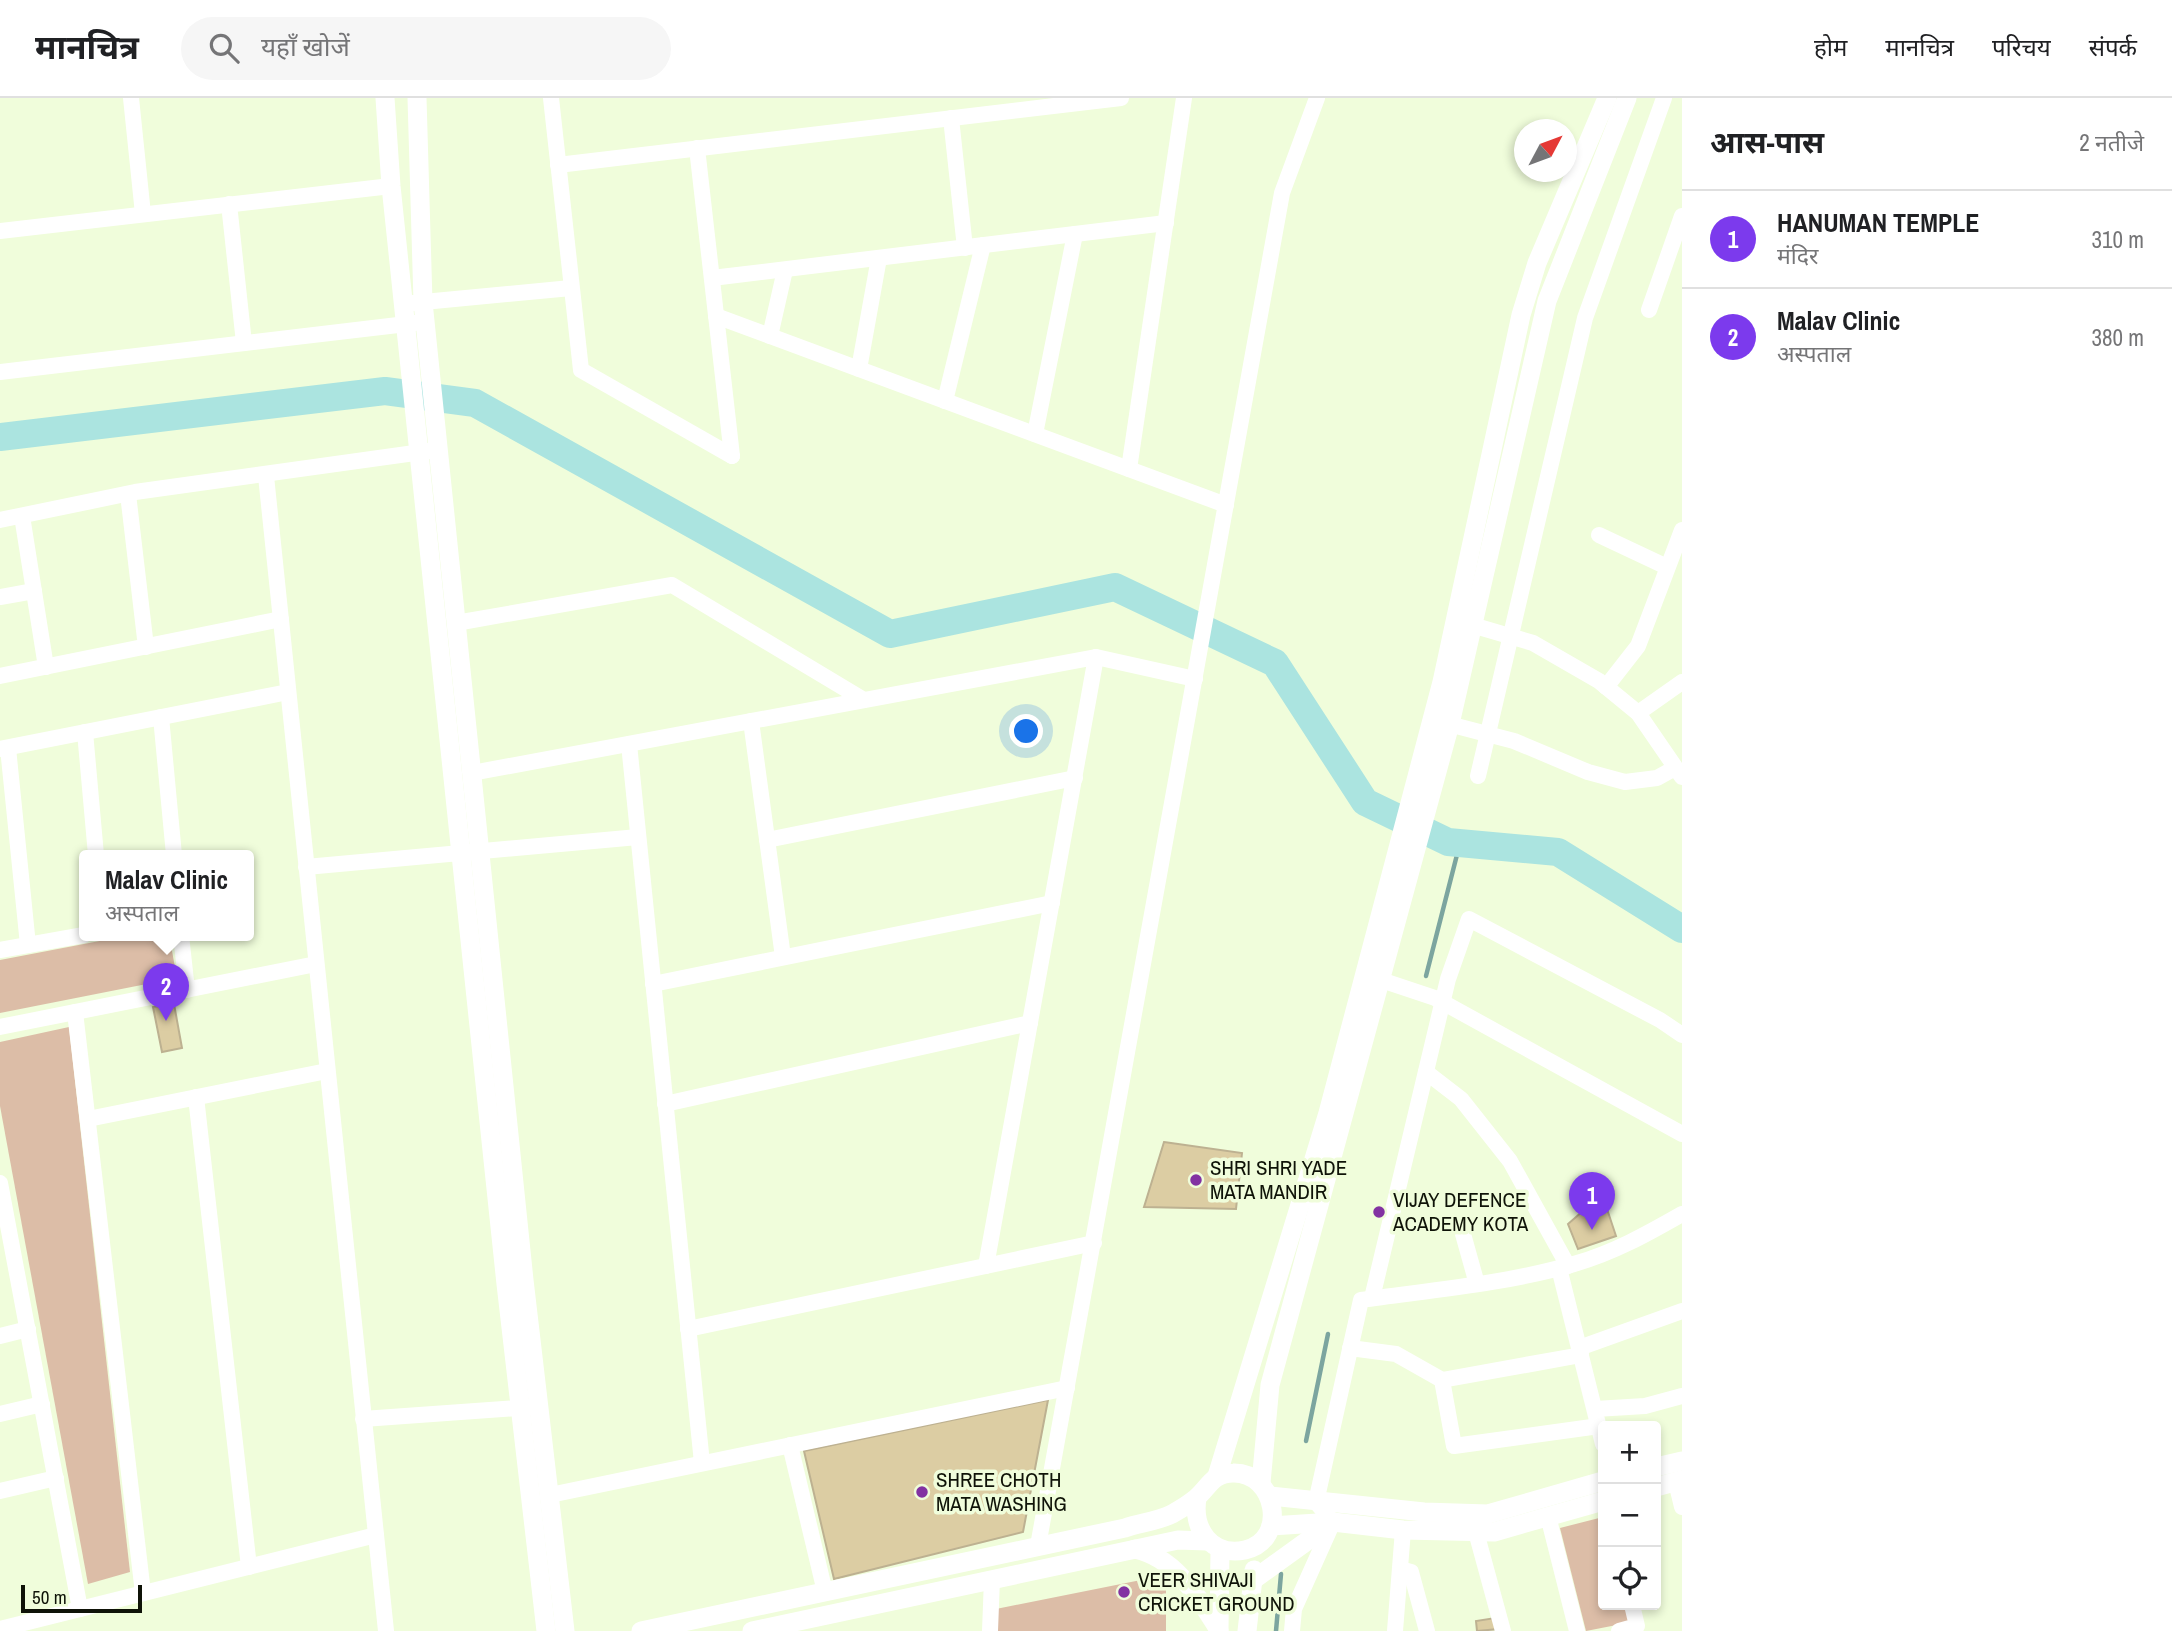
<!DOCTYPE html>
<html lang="hi">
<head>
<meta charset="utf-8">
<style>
	body { margin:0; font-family:"Archivo Narrow","Noto Sans Devanagari",sans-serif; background:#f6f6f6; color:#202124 }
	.controls { position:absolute; right:21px; bottom:21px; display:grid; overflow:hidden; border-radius:7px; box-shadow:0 4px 10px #0003 }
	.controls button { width:63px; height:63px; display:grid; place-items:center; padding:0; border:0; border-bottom:2px solid #e0e0e0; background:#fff; color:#202124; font:35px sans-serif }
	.compass { position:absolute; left:1514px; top:21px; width:63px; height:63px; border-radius:50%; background:#fff; box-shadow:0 4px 10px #0003; rotate:49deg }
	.scale { position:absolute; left:21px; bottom:18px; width:121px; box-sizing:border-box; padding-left:7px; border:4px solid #0f1308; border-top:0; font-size:19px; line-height:24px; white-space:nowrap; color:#0f1308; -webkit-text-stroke:5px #f0fddb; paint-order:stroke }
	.you { position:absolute; left:1027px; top:634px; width:24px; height:24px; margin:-18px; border:5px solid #fff; border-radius:50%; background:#1a73e8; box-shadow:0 0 0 10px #1a73e833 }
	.badge { display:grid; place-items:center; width:46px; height:46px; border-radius:50%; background:#7c3aed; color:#fff; font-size:23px; font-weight:700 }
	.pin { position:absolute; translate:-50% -58px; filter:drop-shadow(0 2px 4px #0008) }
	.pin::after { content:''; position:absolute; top:37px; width:24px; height:21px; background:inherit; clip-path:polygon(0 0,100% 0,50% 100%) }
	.popup { position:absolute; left:79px; top:752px; width:175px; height:91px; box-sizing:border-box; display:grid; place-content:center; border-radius:7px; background:#fff; filter:drop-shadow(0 2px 5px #0005); font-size:23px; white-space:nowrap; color:#757577 }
	.popup b { font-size:26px; color:#202124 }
	.popup::after { content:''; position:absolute; left:50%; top:100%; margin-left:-14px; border:14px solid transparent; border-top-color:#fff }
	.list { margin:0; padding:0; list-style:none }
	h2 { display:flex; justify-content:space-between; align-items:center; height:91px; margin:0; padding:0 28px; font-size:30px }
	h2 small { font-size:23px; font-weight:400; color:#757577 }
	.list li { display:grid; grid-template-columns:46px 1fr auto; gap:21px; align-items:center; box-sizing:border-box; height:98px; padding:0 28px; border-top:2px solid #e0e0e0 }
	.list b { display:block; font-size:26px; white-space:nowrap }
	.list p { margin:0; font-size:23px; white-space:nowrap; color:#757577 }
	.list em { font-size:23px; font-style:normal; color:#757577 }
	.icon { flex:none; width:38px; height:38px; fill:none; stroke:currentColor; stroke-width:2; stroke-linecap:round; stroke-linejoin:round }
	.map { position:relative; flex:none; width:1682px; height:1533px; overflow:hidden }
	header { display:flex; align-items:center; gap:42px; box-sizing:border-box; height:98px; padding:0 35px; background:#fff; border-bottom:2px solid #e0e0e0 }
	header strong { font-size:33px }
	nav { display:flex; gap:38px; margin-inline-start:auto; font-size:24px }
	.search { width:490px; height:63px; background:#f6f6f6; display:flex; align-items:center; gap:18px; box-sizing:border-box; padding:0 24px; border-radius:38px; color:#757577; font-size:26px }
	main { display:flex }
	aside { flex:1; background:#fff }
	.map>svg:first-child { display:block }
	.green { fill:#dcbda7 }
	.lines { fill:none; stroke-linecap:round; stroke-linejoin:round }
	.stream { stroke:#7ca59f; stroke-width:4.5 }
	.river { stroke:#abe4e0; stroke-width:28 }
	.building { fill:#dccda3; stroke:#bdb191; stroke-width:2 }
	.minor { stroke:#fff; stroke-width:16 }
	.tertiary { stroke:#fff; stroke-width:19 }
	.poi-dot { fill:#8232a2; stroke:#f0fddb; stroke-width:2.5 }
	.labels { text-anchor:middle; stroke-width:7; stroke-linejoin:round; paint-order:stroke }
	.poi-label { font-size:21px; fill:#0f1308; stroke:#f0fddb; text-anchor:start }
</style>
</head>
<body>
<header>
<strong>मानचित्र</strong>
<div class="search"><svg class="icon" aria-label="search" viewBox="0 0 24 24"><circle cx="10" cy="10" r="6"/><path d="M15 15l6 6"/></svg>यहाँ खोजें</div>
<nav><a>होम</a><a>मानचित्र</a><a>परिचय</a><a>संपर्क</a></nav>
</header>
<main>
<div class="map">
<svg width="1682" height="1533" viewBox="0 0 1682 1533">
	<rect width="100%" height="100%" fill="#f0fddb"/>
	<g class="green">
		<polygon points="131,837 169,837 177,880 0,915 0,862"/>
		<polygon points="69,929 130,1474 88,1486 0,1008 0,944"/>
		<polygon points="1603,1419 1603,1507 1627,1507 1632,1524 1586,1533 1560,1430"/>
		<polygon points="1166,1477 1166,1533 996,1533 996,1511"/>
	</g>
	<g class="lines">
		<g class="stream">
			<polyline points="1426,878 1460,745"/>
			<polyline points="1306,1343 1328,1236"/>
			<polyline points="1276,1533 1281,1476"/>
		</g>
		<polyline class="river" points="0,339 385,293 475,305 890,536 1115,489 1275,565 1365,704 1448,744 1558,754 1682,831"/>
	</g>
	<g class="building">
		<polygon points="174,906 182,950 162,954 153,909"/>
		<polygon points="1164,1044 1242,1055 1236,1111 1144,1109"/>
		<polygon points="1606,1108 1616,1138 1578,1151 1568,1126 1583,1113"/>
		<polygon points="1048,1302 1023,1434 834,1481 804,1353"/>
		<polygon points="1495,1520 1499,1531 1477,1533 1476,1523"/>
	</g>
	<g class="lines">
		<g class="minor">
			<polyline points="131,0 143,116"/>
			<polyline points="551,0 581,272 732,358"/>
			<polyline points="951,20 965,150"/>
			<polyline points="697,50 732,358"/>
			<polyline points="558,67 1121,0"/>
			<polyline points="229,106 244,245"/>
			<polyline points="0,133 391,88"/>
			<polyline points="712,180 1166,125"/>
			<polyline points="413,205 571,190"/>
			<polyline points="1649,212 1682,118"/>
			<polyline points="716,218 1226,407"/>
			<polyline points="770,238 785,172"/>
			<polyline points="859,271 879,160"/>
			<polyline points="0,274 415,225"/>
			<polyline points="945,303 983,147"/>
			<polyline points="1035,336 1075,136"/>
			<polyline points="1129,371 1184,0"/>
			<polyline points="266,378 386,1533"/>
			<polyline points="128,396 146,549"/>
			<polyline points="22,418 46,569"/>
			<polyline points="0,422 135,394 429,353"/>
			<polyline points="1599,437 1667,469"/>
			<polyline points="0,499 34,493"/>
			<polyline points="456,525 672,487 864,602"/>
			<polyline points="1472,527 1533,545 1599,583 1638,615 1682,679"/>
			<polyline points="0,578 281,521"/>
			<polyline points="1606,589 1638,548 1682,432"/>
			<polyline points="1638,615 1682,584"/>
			<polyline points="161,619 174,757"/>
			<polyline points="751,623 783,859"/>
			<polyline points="1441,624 1514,643 1588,674 1625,684 1657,680 1675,670"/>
			<polyline points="85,634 96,757"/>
			<polyline points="629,646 702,1365"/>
			<polyline points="8,650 28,847"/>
			<polyline points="0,651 288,594"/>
			<polyline points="472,675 1096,559 1195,581"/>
			<polyline points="1478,678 1585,220 1664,0"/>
			<polyline points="767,742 1075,680"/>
			<polyline points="306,769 638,739"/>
			<polyline points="181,837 187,892"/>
			<polyline points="0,852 84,837"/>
			<polyline points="1381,882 1435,900 1682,1036"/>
			<polyline points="653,886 1052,805"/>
			<polyline points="75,914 143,1495"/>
			<polyline points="0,929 316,866"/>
			<polyline points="1426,974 1461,1001 1510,1063 1568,1168"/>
			<polyline points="196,999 249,1469"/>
			<polyline points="665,1006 1030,925"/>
			<polyline points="88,1021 327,973"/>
			<polyline points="0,1085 80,1511"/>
			<polyline points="1463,1136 1477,1186"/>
			<polyline points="986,1168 1096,559"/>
			<polyline points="1559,1170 1603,1346"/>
			<polyline points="1372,1200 1448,881 1469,821 1660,922 1682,937"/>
			<polyline points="688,1231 1094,1145"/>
			<polyline points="0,1238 28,1231"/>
			<polyline points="1350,1250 1396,1256 1442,1282 1454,1348 1599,1328"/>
			<polyline points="1579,1250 1682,1213"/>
			<polyline points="1442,1282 1581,1257"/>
			<polyline points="1595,1311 1645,1308 1682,1298"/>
			<polyline points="0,1316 42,1306"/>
			<polyline points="363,1321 532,1309"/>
			<polyline points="790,1347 825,1494"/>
			<polyline points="1676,1384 1682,1409"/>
			<polyline points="0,1393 56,1380"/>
			<polyline points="550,1397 1067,1290"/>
			<polyline points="1548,1418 1577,1533"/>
			<polyline points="1476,1434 1503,1533"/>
			<polyline points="1038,1448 1282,95 1317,0"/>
			<polyline points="1400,1471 1411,1474 1427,1533"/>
			<polyline points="0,1531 376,1437"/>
			<polyline points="990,1533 992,1481"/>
			<path d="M1292,1533L1294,1511L1333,1424L1316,1404L1361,1202C1432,1192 1505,1186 1574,1166C1613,1155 1647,1136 1682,1116"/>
			<polyline points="1395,1533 1403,1432"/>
			<polyline points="1619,1533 1637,1528 1632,1507"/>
		</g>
		<g class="tertiary">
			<polyline points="385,0 391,88 506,1186 546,1533"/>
			<polyline points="417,0 423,204 524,1182 565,1533"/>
			<polyline points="1656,1369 1682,1363"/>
			<polyline points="1217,1378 1328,1015 1442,584 1521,217 1537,165 1607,0"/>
			<polyline points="1261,1385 1270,1287 1450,626 1547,203 1627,0"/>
			<polyline points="1656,1389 1682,1382"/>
			<polyline points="1270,1398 1424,1414 1488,1416 1603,1383"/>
			<polyline points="1271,1428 1333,1424 1403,1432 1494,1434 1603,1403"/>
			<path d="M1135,1451C1176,1460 1198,1499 1219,1532"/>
			<polyline points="1253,1482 1332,1425"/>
			<polyline points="1219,1532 1220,1451"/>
			<path d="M641,1533L1125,1430C1140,1425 1158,1423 1172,1416C1179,1412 1188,1407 1195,1401C1208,1391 1212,1375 1233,1375C1276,1374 1289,1442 1245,1452C1211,1459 1192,1431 1197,1400"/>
			<polyline points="752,1533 1178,1442 1207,1443"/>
			<polyline points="1247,1533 1254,1472"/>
		</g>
	</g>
	<g class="poi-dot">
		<circle cx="1196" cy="1082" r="7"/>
		<circle cx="1379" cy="1114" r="7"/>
		<circle cx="922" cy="1394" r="7"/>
		<circle cx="1124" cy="1494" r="7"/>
	</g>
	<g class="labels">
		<g class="poi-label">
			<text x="1210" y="1077">SHRI SHRI YADE<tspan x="1210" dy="24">MATA MANDIR</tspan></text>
			<text x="1393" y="1109">VIJAY DEFENCE<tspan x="1393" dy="24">ACADEMY KOTA</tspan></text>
			<text x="936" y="1389">SHREE CHOTH<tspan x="936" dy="24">MATA WASHING</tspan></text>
			<text x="1138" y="1489">VEER SHIVAJI<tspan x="1138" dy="24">CRICKET GROUND</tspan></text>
		</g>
	</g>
</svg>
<div class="controls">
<button>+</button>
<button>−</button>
<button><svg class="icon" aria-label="locate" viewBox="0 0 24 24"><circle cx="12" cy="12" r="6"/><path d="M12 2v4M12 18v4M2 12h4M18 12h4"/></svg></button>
</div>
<svg class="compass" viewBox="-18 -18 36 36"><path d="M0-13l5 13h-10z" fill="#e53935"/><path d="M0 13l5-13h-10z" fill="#757577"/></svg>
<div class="scale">50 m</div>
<div class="you"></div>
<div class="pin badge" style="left:1592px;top:1132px">1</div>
<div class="pin badge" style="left:166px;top:923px">2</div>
<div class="popup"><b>Malav Clinic</b>अस्पताल</div>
</div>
<aside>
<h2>आस-पास<small>2 नतीजे</small></h2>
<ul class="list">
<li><span class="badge">1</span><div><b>HANUMAN TEMPLE</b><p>मंदिर</p></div><em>310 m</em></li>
<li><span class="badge">2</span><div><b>Malav Clinic</b><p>अस्पताल</p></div><em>380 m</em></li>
</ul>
</aside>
</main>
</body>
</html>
